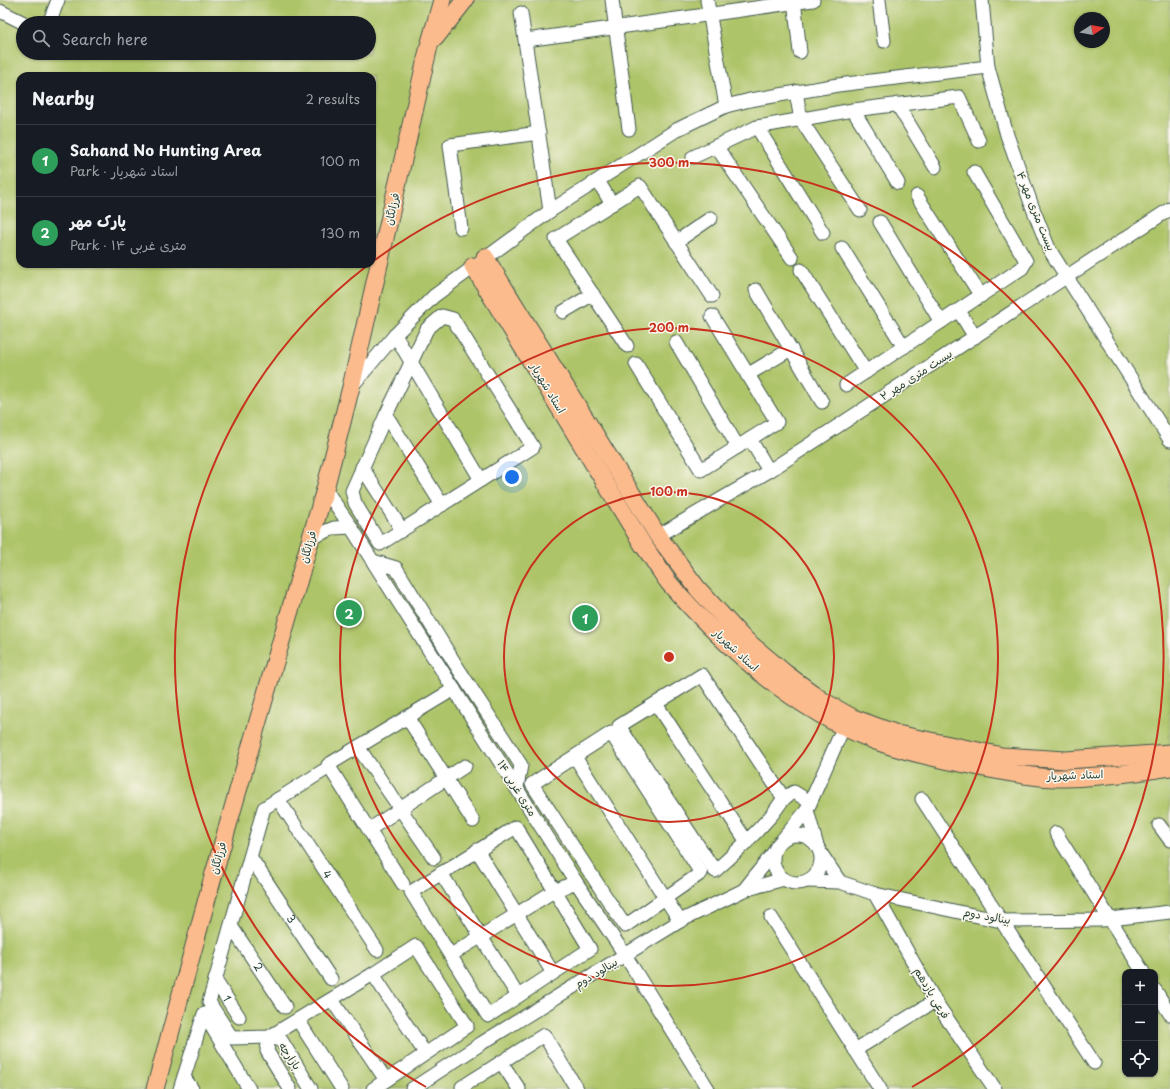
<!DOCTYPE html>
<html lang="en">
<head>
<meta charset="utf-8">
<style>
	body { margin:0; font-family:"Playpen Sans","Playpen Sans Arabic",sans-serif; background:#242831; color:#f1f3f6 }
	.controls { position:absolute; right:12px; bottom:12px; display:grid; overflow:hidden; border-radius:8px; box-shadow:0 1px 3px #0004 }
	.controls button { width:36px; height:36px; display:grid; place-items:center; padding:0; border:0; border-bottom:1px solid #363941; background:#171b24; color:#f1f3f6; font:20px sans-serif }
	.compass { position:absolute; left:1074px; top:12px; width:36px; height:36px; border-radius:50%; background:#171b24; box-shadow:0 1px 3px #0004; rotate:79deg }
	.you { position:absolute; left:512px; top:477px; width:14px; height:14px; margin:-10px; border:3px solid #fff; border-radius:50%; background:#1a73e8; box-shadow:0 0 0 6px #1a73e833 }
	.badge { display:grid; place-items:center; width:26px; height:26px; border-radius:50%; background:#b45309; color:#fff; font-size:13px; font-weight:700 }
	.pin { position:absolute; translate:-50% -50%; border:2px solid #fff; box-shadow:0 1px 4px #0006 }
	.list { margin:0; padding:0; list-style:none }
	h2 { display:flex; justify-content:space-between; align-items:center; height:52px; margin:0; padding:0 16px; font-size:17px }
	h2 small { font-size:13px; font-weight:400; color:#9ea1a6 }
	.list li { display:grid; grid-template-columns:26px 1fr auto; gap:12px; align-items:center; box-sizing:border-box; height:72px; padding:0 16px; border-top:1px solid #363941 }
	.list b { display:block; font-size:15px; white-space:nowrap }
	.list p { margin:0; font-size:13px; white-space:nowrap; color:#9ea1a6 }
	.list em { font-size:13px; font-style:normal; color:#9ea1a6 }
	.icon { flex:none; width:22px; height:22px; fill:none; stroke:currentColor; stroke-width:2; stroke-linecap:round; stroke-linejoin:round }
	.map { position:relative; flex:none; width:1170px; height:1089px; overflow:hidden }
	.search { position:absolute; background:#171b24; box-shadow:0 1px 3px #0004; left:16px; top:16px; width:360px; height:44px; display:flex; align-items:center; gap:10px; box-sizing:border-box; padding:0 14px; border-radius:22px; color:#9ea1a6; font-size:15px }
	.panel { position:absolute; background:#171b24; box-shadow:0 1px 3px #0004; left:16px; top:72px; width:360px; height:196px; border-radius:12px }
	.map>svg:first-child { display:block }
	.green { fill:#aec469; stroke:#66804e; fill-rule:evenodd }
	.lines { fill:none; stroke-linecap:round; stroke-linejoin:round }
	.minor-casing { stroke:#3f5549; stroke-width:15 }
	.major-casing { stroke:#3f5549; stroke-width:19 }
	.minor { stroke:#fff; stroke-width:13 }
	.major { stroke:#fbbb8d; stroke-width:17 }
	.ring { fill:none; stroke:#c8321e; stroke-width:2 }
	.labels { text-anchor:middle; stroke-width:3; stroke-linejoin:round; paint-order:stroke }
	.street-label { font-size:11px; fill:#1f3d34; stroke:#fbf7ec }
	.centre { fill:#c8321e; stroke:#fbf7ec; stroke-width:2 }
	.ring-label { font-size:12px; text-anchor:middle; font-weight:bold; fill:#c8321e; stroke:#fbf7ec; stroke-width:3; stroke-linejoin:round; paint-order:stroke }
</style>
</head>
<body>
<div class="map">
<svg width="1170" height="1089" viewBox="0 0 1170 1089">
	<rect width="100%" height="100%" fill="#fbf7ec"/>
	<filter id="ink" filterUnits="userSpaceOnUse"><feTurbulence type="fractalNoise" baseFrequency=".025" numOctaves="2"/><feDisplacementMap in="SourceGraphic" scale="8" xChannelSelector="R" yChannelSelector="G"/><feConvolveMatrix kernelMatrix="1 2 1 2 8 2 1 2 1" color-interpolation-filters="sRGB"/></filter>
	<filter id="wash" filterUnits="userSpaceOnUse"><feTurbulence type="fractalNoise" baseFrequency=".012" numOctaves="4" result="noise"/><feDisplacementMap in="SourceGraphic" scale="16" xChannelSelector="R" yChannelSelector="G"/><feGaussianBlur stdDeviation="0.9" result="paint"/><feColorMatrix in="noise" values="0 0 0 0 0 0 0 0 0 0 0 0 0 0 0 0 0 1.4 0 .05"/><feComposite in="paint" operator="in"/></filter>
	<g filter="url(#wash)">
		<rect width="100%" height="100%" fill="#f4dec1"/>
		<path class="green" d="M0,0H1170V1089H0ZM1080,18H1104V42H1080ZM23,23H369V53H23ZM20,76H372V264H20ZM1125,972H1155V1074H1125Z"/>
	</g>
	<g filter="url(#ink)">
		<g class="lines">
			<defs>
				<g id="minor">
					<polyline points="612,0 629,129"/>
					<polyline points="707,0 726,106"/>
					<polyline points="794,0 800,52"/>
					<polyline points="879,0 884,41"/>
					<polyline points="982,0 988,67 1007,135 1032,206 1049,249 1170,440"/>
					<polyline points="0,11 24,23"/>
					<polyline points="521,13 550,211"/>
					<polyline points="49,23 58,0"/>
					<polyline points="526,40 813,0"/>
					<polyline points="796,92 801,120 860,210"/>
					<polyline points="897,104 935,167"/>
					<polyline points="853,110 898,183"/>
					<polyline points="757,127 823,233"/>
					<polyline points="716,146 792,258"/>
					<polyline points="693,157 757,127 853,110 959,97 979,141"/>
					<polyline points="598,181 612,204"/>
					<polyline points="917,196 981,296"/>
					<polyline points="880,222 941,322"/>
					<polyline points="461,228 450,145 539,133"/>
					<polyline points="676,242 711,218"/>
					<polyline points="842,248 904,347"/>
					<polyline points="801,270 866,372"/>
					<polyline points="756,290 822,402"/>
					<polyline points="959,311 975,337"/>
					<polyline points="563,312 593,294"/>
					<polygon points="442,316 453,319 533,447 380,544 355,503 352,491 386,415 427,329"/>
					<polyline points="395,335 481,480"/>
					<polyline points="676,342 738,447"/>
					<polyline points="627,346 556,239 640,186 712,296"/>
					<polyline points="636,364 701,470 777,422 712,316"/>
					<polyline points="747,375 791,349"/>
					<polyline points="846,385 1022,268 1026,261 974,172"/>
					<polyline points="352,386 395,335 434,296 550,211 678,129 726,106 750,100 838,85 988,67"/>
					<polyline points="386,415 442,505"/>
					<polyline points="750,439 769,471"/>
					<polyline points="362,467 402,530"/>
					<polyline points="325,489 351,527 576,882 625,955 708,1089"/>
					<polyline points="658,536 769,471 1170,209"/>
					<polyline points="310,538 334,528 351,527"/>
					<polyline points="373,561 396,568 454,662 521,765 517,787"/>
					<polyline points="656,704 747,842"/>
					<polyline points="407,717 473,821"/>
					<polygon points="611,733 701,873 625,926 532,784"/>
					<polyline points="358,747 434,858"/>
					<polyline points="575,757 680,921"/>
					<polyline points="323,771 264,808 209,1002 232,1038 269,1037 373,974 416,946 467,1026 373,1089"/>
					<path d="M783,797L702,675L619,726L715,871C734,854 752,837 769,818C781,806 778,800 794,792L810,802"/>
					<path id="s1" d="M278,799L377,950"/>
					<polyline points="922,799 1094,1063"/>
					<polyline points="807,810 817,846"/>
					<polyline points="1159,825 1170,840"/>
					<polygon points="516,827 590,949 488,1016 411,892"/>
					<polyline points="370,829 465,766"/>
					<polyline points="1056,833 1143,972"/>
					<circle cx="797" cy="859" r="24"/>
					<polyline points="783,839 807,810 844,726"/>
					<polyline points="477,850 553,973"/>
					<polyline points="820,852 840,882"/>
					<path id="s2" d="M251,858L331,979"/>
					<polyline points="441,873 518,996"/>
					<polyline points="807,881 840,882 875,894 1001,921 1102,920 1170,912"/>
					<polyline points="403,884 328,765 454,689"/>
					<polyline points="744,890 784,879"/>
					<polyline points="875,894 935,1001 995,1089"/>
					<polyline points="771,917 880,1089"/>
					<path id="s3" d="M231,926L285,1007"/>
					<polyline points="451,955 554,891 576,882"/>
					<polyline points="373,974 425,1053"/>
					<path id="s4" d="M215,980L239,1017"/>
					<polyline points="1155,990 1170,1014"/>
					<polyline points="332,1000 386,1080"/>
					<polyline points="298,1020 342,1089"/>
					<polyline points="269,1037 281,1040 311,1089"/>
					<polyline points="269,1037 267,1051 290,1089"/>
					<polyline points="855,1050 935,1001"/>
					<polyline points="501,1062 519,1089"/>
					<polyline points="184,1077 192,1089"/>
					<polyline points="180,1089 204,1014 249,1089"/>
					<polyline points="412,1089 482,1043 680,921 744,890 774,852"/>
					<polyline points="463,1089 462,1087 544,1035 577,1089"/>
				</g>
				<g id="major">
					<polyline points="435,38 465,0"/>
					<polyline points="485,257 658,536 698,589 741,636 785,673 823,701 853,718 897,734 1002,756 1066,760 1170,753"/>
					<path d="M473,266L643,545C652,557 660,571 669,583C726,648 794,710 876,741C906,752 938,759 970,765C998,771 1027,777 1055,778C1093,778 1133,773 1170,767"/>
					<polyline points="155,1089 211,884 325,489 351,387 429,46 442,0"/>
				</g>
			</defs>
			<use href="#minor" class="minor-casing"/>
			<use href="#major" class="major-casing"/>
			<use href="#minor" class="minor"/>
			<use href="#major" class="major"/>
		</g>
	</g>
	<g class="ring">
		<circle cx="669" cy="657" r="165"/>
		<circle cx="669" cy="657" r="329"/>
		<path d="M426 1087A494 494 0 0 1 368 265M375 260A494 494 0 1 1 912 1087"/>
	</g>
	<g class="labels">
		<g class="street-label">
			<text transform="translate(392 209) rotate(-77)" y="4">فرزانگان</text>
			<text transform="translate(1036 211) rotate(68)" y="4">بیست متری مهر ۴</text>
			<text transform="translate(916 375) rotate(-33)" y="4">بیست متری مهر ۲</text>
			<text transform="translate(548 388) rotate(59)" y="4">استاد شهریار</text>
			<text transform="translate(308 547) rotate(-74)" y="4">فرزانگان</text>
			<text transform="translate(736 650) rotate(43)" y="4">استاد شهریار</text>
			<text transform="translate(1075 775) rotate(-2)" y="4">استاد شهریار</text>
			<text transform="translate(517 788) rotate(58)" y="4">۱۴ متری غربی</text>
			<text transform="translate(218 858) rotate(-74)" y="4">فرزانگان</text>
			<text dy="4" stroke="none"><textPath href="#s1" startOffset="90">4</textPath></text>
			<text transform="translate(987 916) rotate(10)" y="4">بینالود دوم</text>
			<text dy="4" stroke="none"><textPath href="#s2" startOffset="73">3</textPath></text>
			<text dy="4" stroke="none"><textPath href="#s3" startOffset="49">2</textPath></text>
			<text transform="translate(596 973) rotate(-31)" y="4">بینالود دوم</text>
			<text transform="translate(932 993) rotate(59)" y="4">فرعی یازدهم</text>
			<text dy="4" stroke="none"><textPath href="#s4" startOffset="22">1</textPath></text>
			<text transform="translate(290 1056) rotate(56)" y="4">بازارچه</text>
		</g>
	</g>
	<circle cx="669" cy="657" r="6" class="centre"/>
	<g class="ring-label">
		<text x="669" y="167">300 m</text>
		<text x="669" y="332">200 m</text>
		<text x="669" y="496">100 m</text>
	</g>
</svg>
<div class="controls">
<button>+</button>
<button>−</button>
<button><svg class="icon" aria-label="locate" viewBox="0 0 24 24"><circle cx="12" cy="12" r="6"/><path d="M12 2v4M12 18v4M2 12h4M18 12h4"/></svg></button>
</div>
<svg class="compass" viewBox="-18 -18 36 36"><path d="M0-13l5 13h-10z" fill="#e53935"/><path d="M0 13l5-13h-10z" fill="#9ea1a6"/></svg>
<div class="you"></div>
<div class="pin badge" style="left:585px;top:618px;background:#2e9e5b">1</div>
<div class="pin badge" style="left:349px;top:613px;background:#2e9e5b">2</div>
<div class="search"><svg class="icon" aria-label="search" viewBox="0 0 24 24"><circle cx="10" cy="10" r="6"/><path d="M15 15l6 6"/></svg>Search here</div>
<section class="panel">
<h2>Nearby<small>2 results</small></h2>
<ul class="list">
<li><span class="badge" style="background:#2e9e5b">1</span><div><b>Sahand No Hunting Area</b><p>Park · استاد شهریار</p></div><em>100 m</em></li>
<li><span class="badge" style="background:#2e9e5b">2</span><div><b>پارک مهر</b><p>Park · ۱۴ متری غربی</p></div><em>130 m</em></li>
</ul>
</section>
</div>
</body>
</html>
